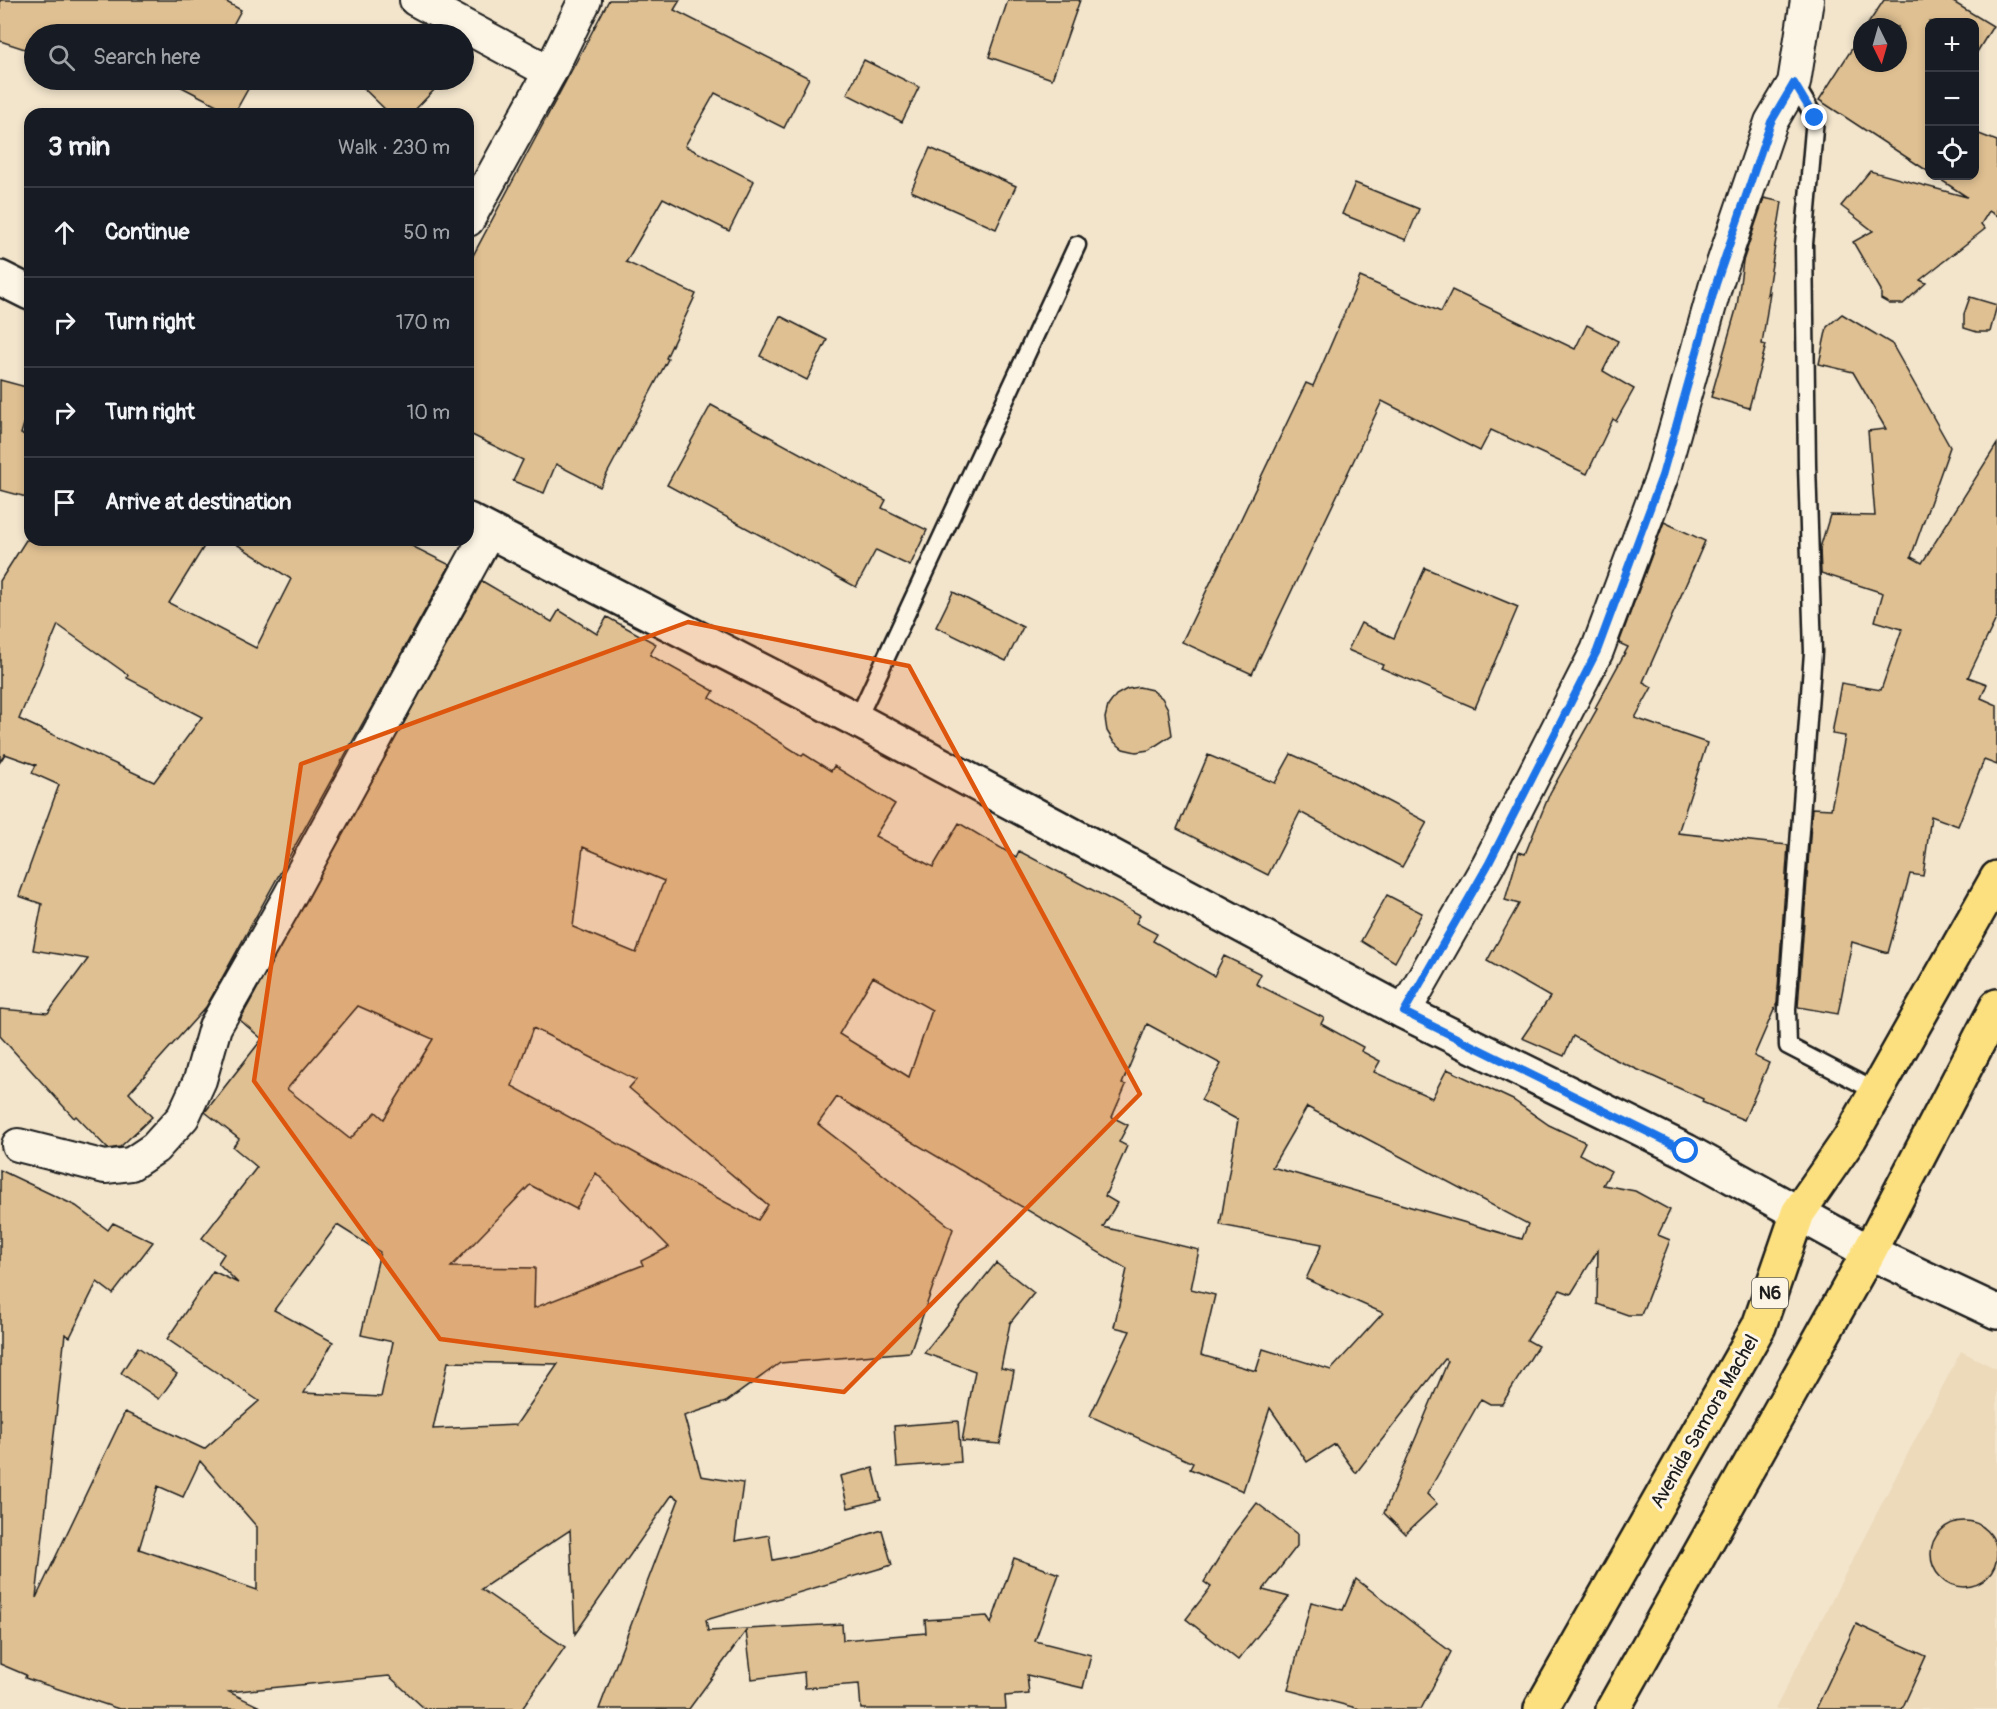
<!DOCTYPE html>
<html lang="en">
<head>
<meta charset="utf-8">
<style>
	body { margin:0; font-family:Pangolin,sans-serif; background:#242831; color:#f1f3f6 }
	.controls { position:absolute; right:18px; top:18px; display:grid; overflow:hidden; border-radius:12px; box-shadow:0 3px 9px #0003 }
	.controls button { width:54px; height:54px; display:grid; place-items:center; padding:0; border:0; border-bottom:2px solid #363941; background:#171b24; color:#f1f3f6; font:30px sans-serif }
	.compass { position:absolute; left:1853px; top:18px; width:54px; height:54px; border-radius:50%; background:#171b24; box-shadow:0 3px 9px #0003; rotate:175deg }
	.stop { position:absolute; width:18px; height:18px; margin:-14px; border:4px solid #1a73e8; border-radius:50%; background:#fff }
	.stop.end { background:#1a73e8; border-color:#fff; box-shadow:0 2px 6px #0008 }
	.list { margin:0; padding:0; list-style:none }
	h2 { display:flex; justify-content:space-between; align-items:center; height:78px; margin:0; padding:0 24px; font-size:26px }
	h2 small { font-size:20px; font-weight:400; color:#9ea1a6 }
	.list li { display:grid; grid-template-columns:39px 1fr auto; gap:18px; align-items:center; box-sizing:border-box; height:90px; padding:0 24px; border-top:2px solid #363941 }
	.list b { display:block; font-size:22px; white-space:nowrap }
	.list em { font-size:20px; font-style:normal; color:#9ea1a6 }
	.icon { flex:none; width:33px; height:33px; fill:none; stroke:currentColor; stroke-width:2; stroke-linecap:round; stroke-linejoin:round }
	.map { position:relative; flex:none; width:1997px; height:1709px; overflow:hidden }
	.search { position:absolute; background:#171b24; box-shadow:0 3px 9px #0003; left:24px; top:24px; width:450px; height:66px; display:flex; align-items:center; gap:15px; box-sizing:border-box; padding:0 21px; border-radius:33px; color:#9ea1a6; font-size:22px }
	.panel { position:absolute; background:#171b24; box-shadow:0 3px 9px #0003; left:24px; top:108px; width:450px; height:438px; border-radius:18px }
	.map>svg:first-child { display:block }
	.built { fill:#eddabb }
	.building { fill:#dfc092; stroke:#1c1c1c; stroke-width:1.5; fill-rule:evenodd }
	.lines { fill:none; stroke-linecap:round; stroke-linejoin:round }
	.service-casing { stroke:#1c1c1c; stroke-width:21 }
	.minor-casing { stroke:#1c1c1c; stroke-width:36 }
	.tertiary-casing { stroke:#1c1c1c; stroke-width:38 }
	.secondary-casing { stroke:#1c1c1c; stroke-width:38 }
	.trunk-casing { stroke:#1c1c1c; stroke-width:38 }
	.service { stroke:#fcf5e5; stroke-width:16 }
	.minor { stroke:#fcf5e5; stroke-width:32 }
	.tertiary { stroke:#fcf5e5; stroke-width:33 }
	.secondary { stroke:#fcf5e5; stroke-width:33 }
	.trunk { stroke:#fce080; stroke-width:33 }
	.route { stroke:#1a73e8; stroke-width:8 }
	.marked { fill:#de560d; fill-opacity:0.2; stroke:#de560d; stroke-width:4.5; stroke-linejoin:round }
	.labels { text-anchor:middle; stroke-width:6; stroke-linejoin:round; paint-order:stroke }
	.shield { fill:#fcf5e5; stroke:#5f5d58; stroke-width:1.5 }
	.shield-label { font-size:18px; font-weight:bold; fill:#1c1c1c }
	.street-label { font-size:20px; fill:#1c1c1c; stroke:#fcf5e5 }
</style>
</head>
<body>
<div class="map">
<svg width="1997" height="1709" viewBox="0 0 1997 1709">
	<rect width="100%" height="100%" fill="#f3e5cc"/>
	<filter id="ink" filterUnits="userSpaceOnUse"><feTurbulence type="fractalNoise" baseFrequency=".0167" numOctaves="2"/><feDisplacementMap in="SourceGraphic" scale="12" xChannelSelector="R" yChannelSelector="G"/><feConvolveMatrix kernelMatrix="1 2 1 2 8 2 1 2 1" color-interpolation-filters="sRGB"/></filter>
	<g filter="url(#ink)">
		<polygon class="built" points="1961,1351 1997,1369 1997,1709 1775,1709"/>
		<g class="building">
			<polygon points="0,0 223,0 241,10 228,34 34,34 34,52 0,41"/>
			<polygon points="609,0 680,0 674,10 809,78 784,128 715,93 685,146 754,181 729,231 663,198 626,262 696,294 666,358 668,359 600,487 556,464 544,493 513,481 523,460 468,433 468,265"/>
			<polygon points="1008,0 1080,0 1052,79 989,57"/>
			<polygon points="1884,0 1950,0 1993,26 1974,57 1974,22 1929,22 1929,172 1819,100 1862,33 1862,63 1898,63 1898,27 1866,27"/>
			<polygon points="864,60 919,87 902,122 847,94"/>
			<polygon points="168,80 253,80 234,114"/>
			<polygon points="355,80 427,80 436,88 411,114 390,114"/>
			<polygon points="1974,132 1997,141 1997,216 1989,211 1981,224 1985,229 1920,280 1926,283 1903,304 1890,304 1881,299 1881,290 1853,242 1873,231 1841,206 1870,171 1967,197 1935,176 1974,176"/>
			<polygon points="930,148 1016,186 996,229 911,191"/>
			<polygon points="1355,183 1419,209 1406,240 1342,214"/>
			<polygon points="1764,198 1782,202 1767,295 1770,292 1762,344 1766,345 1749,408 1711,397 1737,306 1743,261"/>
			<polygon points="1360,277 1441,312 1452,290 1575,349 1587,325 1618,341 1603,371 1634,389 1616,421 1613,419 1587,474 1491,430 1480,451 1382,401 1252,674 1182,642 1306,383 1313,386"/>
			<polygon points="1970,297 1997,305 1990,332 1977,332 1964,328 1964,314"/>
			<polygon points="1842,314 1892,344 1950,447 1911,557 1922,563 1997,444 1997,617 1968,677 1987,684 1981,698 1997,705 1997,765 1984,760 1958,826 1931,816 1923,876 1910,874 1888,953 1852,942 1838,1014 1798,1007 1812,808 1831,809 1845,736 1832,734 1841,683 1881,690 1902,629 1875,621 1883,593 1821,573 1820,548 1830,515 1875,516 1868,431 1886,429 1853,372 1819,364 1827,327"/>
			<polygon points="780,316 827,340 807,380 760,356"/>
			<polygon points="0,380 30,388 30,404 21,434 30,436 30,498 0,490"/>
			<polygon points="711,405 886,500 882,508 927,530 910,566 876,550 856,587 667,485"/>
			<polygon points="1664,522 1705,541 1643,682 1652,687 1635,718 1707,743 1678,833 1788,845 1777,1003 1754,1056 1769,1063 1744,1120 1702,1102 1703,1099 1614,1059 1573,1036 1564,1056 1522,1038 1550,997 1487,961 1519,904 1505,900 1519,852 1525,854 1550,793 1597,709 1595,708 1628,647 1619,643"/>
			<path d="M26,540H208L169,603L256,648L291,579L230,540H400L450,565L206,1007L129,1093L152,1117L120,1147L108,1149L76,1116L74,1118L0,1036V1009L48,1013L88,959L33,950L42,904L19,896L59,785L32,773L36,765L5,754L0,762V581ZM58,625L128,675L127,678L202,717L154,782L19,719Z"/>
			<polygon points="1425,568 1518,607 1475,708 1381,668 1383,665 1348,650 1361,623 1394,638"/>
			<path d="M482,581L552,622L559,610L597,634L607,617L656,644L650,655L714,691L710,698L802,756L804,754L831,771L834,766L895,804L875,836L933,867L959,823L1016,857L1019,851L1140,915L1136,923L1157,934L1153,941L1214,976L1224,956L1261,974L1256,984L1324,1018L1321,1024L1363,1047L1361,1051L1380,1061L1374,1072L1432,1098L1447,1069L1513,1100L1549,1125L1585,1142L1579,1154L1611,1171L1603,1185L1635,1191L1670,1210L1658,1235L1670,1240L1641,1315H1628L1597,1304L1598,1250L1571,1294L1560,1290L1527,1340L1538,1346L1502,1404H1490L1481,1399L1427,1494L1437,1504L1405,1534L1384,1513L1448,1361L1445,1359L1356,1473L1335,1444L1307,1462L1270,1408L1243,1491L1190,1469L1193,1463L1090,1416L1130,1331L1114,1327L1127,1269L837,1097L818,1124L953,1229L910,1352L780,1363L726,1402L684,1416L701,1476L743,1483L735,1541L769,1535L773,1560L808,1553L882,1530L892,1565L706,1620L708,1631L842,1624L843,1640L926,1633L925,1620L987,1616L991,1624L1014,1558L1059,1574L1035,1641L1091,1655L1083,1688L1027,1675L1029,1694L1005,1696L1006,1709H861L859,1684L805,1688L804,1672L752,1679L746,1631L689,1709H599L679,1499L672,1495L575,1634L570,1530L481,1589L565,1647L522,1709H425L389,1676L229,1692L264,1709H119L25,1678L26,1675L0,1664V1170L76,1206L108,1230L113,1223L153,1242L113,1294L97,1282L70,1337L65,1334L36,1598L125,1412L204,1449L259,1401L167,1339L213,1271L238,1283L218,1263L224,1254L202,1238L257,1167L233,1147L239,1139L205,1112L262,1039L240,1020ZM583,847L664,881L636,953L573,927ZM873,977L932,1010L909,1077L839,1034ZM358,1006L433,1039L384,1119L376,1112L350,1139L287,1089ZM1147,1024L1221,1064L1201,1100L1238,1120L1220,1225L1322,1244L1306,1279L1383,1313L1331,1370L1263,1349L1256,1371L1201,1355L1215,1295L1191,1289L1199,1250L1103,1227L1117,1203L1105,1196L1127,1146L1119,1142L1128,1125L1112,1117L1126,1085L1122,1084ZM533,1028L636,1080L629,1088L768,1205L758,1220L512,1086ZM1307,1107L1528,1224L1522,1239L1272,1167ZM596,1173L669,1247L641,1261L643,1265L534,1308L535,1268L451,1267L530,1185L576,1209ZM337,1225L380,1252L361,1335L393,1342L381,1397L304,1393L333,1342L274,1310ZM448,1362L558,1364L516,1425L433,1429ZM200,1461L257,1527V1590L139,1549L158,1486L183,1497Z"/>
			<polygon points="953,592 1023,627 1006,661 936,627"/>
			<polygon points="1139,687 1152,690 1162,698 1168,709 1172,735 1149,750 1136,752 1123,749 1113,741 1107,731 1105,718 1108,706 1116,695 1127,689"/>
			<polygon points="1291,754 1338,775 1427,822 1402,867 1300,812 1268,875 1177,829 1208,755 1275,783"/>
			<polygon points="1387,895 1422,913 1395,962 1361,941"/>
			<polygon points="996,1263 1034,1293 1010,1323 1001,1368 1014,1371 1000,1444 962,1441 975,1371 924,1353"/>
			<polygon points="138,1347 177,1374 159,1399 121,1373"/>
			<polygon points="958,1421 961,1462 897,1467 894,1426"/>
			<polygon points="873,1468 881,1500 848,1508 840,1476"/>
			<polygon points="1257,1503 1297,1534 1297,1546 1263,1590 1289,1597 1238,1660 1186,1619 1211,1587 1204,1582 1234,1533"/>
			<circle cx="1964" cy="1554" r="33"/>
			<polygon points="1356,1579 1451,1652 1421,1709 1360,1709 1288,1690 1311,1602 1343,1610"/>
			<polygon points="1856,1624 1926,1656 1902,1709 1816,1709"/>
		</g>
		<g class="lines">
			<defs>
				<g id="service">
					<polyline points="1794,83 1815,118 1804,244 1807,465 1813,652 1787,1009 1788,1046 1877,1092"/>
					<polyline points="857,720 1077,245"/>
				</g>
				<g id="minor">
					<polyline points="416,0 550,72"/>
					<polyline points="468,220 550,72 585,0"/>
					<polyline points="1404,1012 1488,865 1597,651 1662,476 1716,284 1771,122 1794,83 1807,0"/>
					<polyline points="18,1145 105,1167 131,1164 155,1148 183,1117 200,1080 215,1027 288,899 489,531"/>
				</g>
				<g id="tertiary">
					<polyline points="0,278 30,293"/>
					<polyline points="468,520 857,720 1404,1012 1686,1151 1798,1213"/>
				</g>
				<polyline id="secondary" points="1798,1213 1869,1252 1997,1312"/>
				<g id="trunk">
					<polyline points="1541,1709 1759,1326 1798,1213 1850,1138 1997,878"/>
					<polyline points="1613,1709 1869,1252 1997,1006"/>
				</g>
			</defs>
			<use href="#service" class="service-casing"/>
			<use href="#minor" class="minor-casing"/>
			<use href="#tertiary" class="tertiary-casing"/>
			<use href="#secondary" class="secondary-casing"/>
			<use href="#trunk" class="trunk-casing"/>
			<use href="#service" class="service"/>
			<use href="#minor" class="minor"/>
			<use href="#tertiary" class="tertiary"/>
			<use href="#secondary" class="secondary"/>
			<use href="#trunk" class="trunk"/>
		</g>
	</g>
	<g class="lines" filter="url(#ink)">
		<polyline class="route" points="1686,1151 1404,1012 1488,865 1597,651 1662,476 1716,284 1771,122 1794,83 1815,118"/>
	</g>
	<path class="marked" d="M688,622L909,666L1140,1094L844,1392L440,1339L254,1081L301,764Z"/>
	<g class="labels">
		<rect class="shield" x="1752" y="1278" width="36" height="30" rx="4.5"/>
		<g class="shield-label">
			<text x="1770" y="1299">N6</text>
		</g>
		<g class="street-label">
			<text transform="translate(1704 1421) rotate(-60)" y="7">Avenida Samora Machel</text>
		</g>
	</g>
</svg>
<div class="controls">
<button>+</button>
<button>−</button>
<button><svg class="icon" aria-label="locate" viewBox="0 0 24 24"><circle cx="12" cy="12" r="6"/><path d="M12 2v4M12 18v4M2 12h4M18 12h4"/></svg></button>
</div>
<svg class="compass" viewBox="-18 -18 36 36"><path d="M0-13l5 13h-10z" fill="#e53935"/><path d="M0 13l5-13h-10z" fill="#9ea1a6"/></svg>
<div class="stop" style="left:1686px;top:1151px"></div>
<div class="stop end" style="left:1815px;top:118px"></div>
<div class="search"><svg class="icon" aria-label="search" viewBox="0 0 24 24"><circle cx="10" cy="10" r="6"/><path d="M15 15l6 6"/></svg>Search here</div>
<section class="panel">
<h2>3 min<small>Walk · 230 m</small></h2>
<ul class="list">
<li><svg class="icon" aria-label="ahead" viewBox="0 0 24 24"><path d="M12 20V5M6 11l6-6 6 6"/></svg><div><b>Continue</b></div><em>50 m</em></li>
<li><svg class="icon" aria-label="right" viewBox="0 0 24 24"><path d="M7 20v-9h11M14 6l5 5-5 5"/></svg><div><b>Turn right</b></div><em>170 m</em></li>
<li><svg class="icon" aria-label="right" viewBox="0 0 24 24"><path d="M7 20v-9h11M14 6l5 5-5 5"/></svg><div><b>Turn right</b></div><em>10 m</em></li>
<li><svg class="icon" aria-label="arrive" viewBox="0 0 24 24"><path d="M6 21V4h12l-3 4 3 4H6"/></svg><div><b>Arrive at destination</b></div></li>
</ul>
</section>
</div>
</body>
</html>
